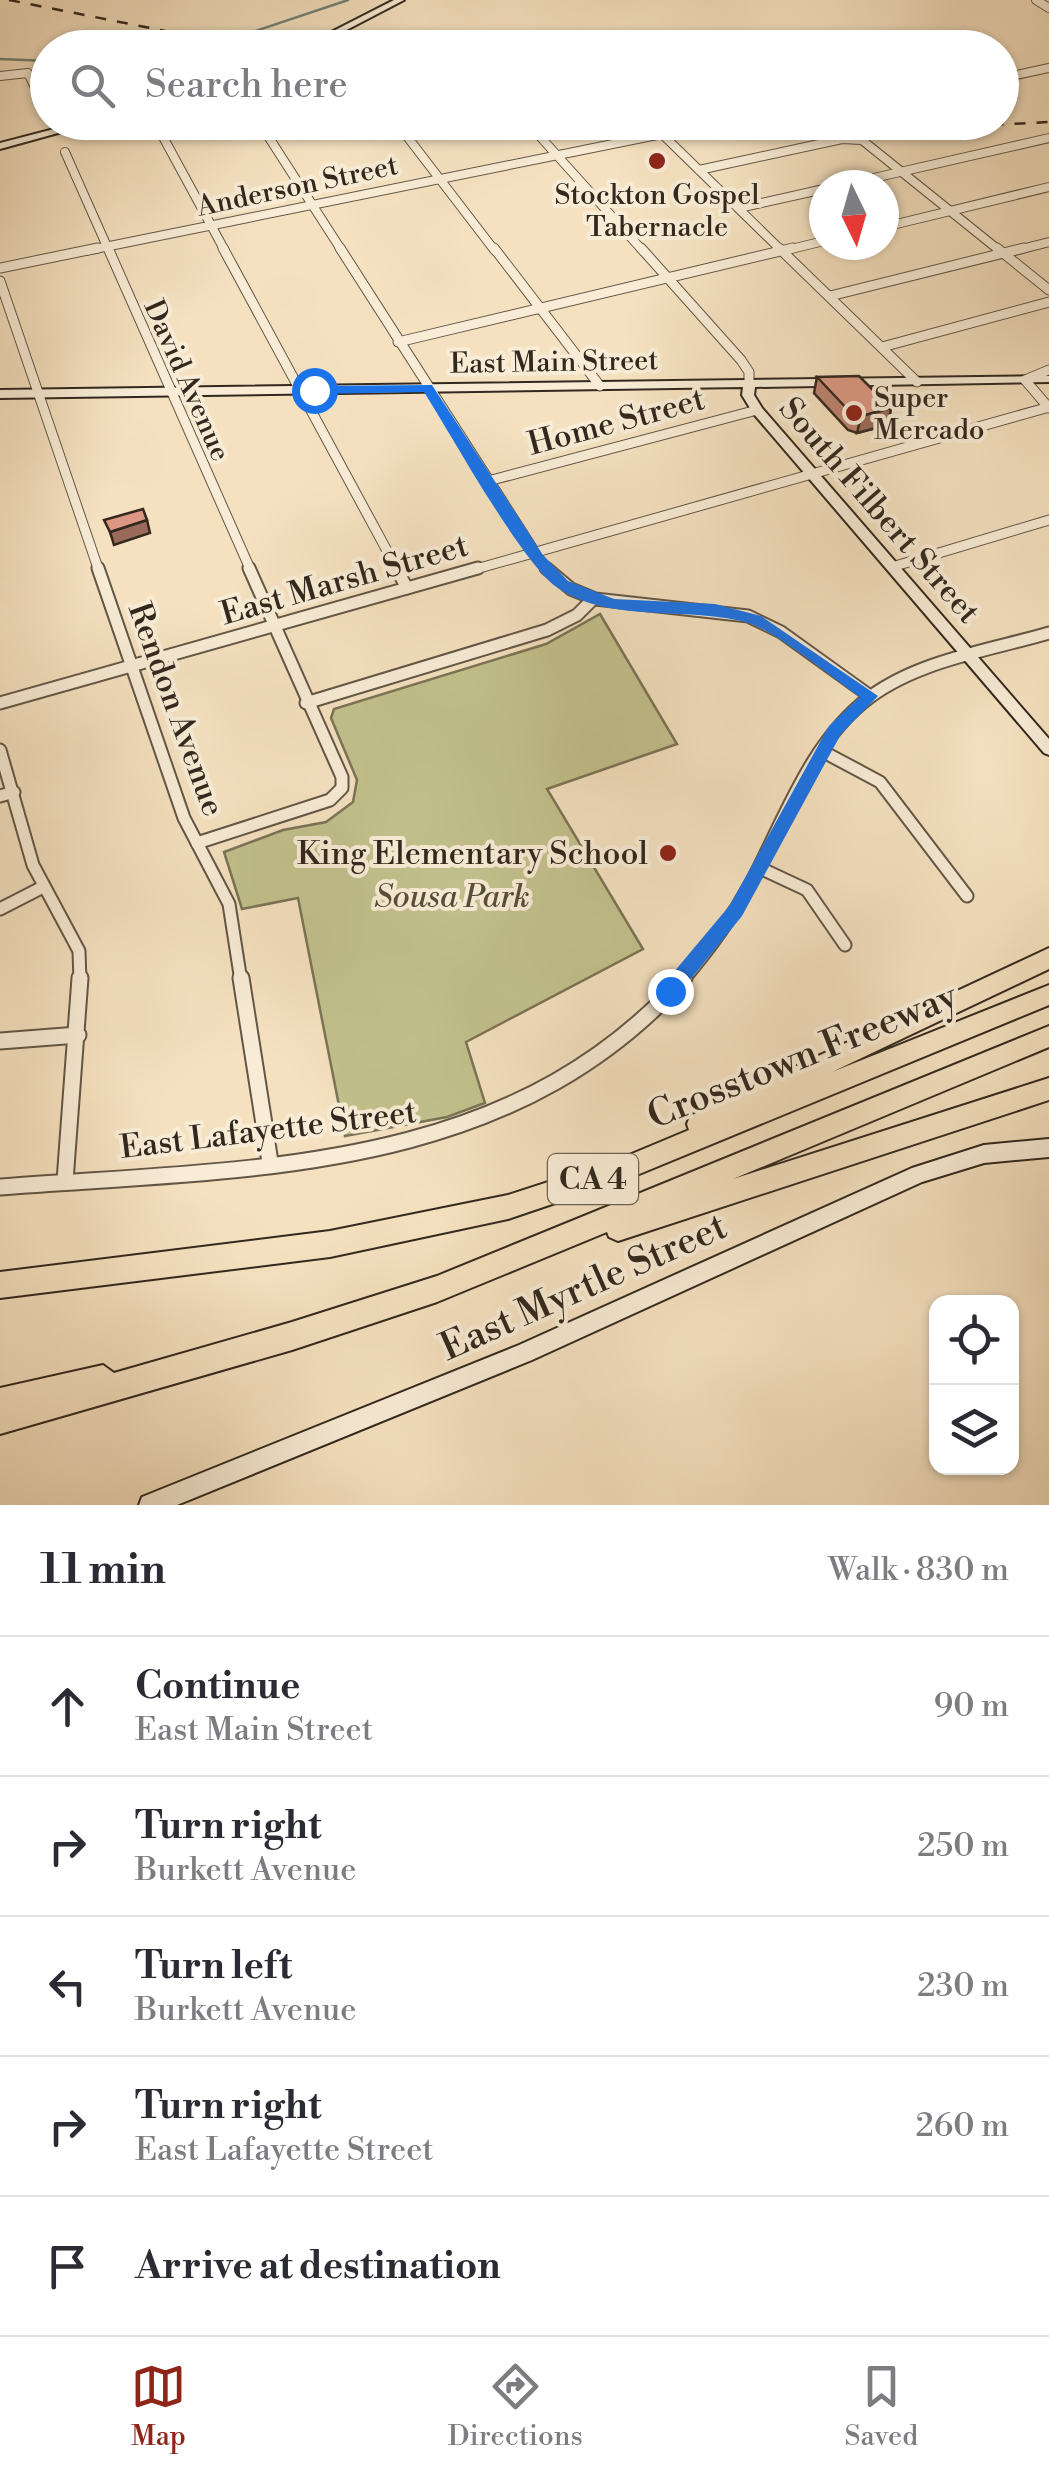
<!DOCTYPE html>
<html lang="en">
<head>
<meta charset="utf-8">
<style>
	body { margin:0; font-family:"Libre Bodoni",serif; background:#f7f7f7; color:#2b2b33 }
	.controls { position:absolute; right:30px; bottom:30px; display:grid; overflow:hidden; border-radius:20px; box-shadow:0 2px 8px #0004 }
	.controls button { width:90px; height:90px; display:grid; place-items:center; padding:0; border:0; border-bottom:2px solid #e1e1e2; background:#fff; color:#2b2b33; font:50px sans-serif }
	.compass { position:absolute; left:809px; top:170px; width:90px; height:90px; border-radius:50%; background:#fff; box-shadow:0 2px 8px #0004; rotate:175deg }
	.stop { position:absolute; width:30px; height:30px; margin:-22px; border:8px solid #1a73e8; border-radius:50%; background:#fff }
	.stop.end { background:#1a73e8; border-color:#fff; box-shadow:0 2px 10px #0008 }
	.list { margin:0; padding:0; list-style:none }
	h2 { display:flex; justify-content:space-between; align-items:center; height:130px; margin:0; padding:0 40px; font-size:42px }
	h2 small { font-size:32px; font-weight:400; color:#7c7c81 }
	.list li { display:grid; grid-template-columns:65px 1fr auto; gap:30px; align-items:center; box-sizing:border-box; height:140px; padding:0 40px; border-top:2px solid #e1e1e2 }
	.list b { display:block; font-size:38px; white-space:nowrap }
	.list p { margin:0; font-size:32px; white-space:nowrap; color:#7c7c81 }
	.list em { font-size:32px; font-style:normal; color:#7c7c81 }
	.icon { flex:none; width:55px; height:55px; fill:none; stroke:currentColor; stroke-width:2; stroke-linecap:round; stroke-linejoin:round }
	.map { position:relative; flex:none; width:1049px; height:1505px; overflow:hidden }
	.search { position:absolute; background:#fff; box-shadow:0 2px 8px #0004; left:30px; right:30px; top:30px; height:110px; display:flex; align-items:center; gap:25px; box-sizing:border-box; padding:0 35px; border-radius:55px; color:#7c7c81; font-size:38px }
	.sheet { height:830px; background:#fff }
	nav { display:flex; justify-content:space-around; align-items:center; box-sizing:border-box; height:140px; border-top:2px solid #e1e1e2; background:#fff; font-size:28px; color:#7c7c81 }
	nav a { display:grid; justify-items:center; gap:5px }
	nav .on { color:#8f2418 }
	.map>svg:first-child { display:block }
	.green { fill:#c2c18d; stroke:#7a7456; stroke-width:2.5 }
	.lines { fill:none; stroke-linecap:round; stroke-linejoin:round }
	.stream { stroke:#728277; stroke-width:2.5 }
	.street-far3-casing { stroke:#635646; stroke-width:10 }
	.street-far2-casing { stroke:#635646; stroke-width:11 }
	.street-far1-casing { stroke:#635646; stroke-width:15 }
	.street-casing { stroke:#635646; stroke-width:19 }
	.secondary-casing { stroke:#32281e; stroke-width:4 }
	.highway-casing { stroke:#32281e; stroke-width:4 }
	.street-far3 { stroke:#f8ecd6; stroke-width:8 }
	.street-far2 { stroke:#f8ecd6; stroke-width:9 }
	.street-far1 { stroke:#f8ecd6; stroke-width:11 }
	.street { stroke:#f8ecd6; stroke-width:15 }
	.secondary { fill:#f8ecd6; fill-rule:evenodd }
	.highway { fill:#f5e1c0; fill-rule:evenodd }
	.rail { stroke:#32281e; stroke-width:2.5; stroke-dasharray:11 11; stroke-linecap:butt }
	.wall { fill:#bd8270; stroke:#32281e; stroke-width:2.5 }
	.shaded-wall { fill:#9a6a5b; stroke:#32281e; stroke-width:2.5 }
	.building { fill:#dc9782; stroke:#32281e; stroke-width:2.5 }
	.route { fill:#1a73e8 }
	.poi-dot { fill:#8f2418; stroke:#f8ecd6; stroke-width:4 }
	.labels { text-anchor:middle; stroke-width:8; stroke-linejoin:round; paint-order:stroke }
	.far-street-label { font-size:28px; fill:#32281e; stroke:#f8ecd6 }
	.far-poi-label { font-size:28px; fill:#32281e; stroke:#f8ecd6 }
	.shield { fill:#f8ecd6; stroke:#6d6355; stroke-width:2.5 }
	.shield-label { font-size:30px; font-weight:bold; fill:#32281e }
	.street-label { font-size:32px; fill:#32281e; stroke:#f8ecd6 }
	.poi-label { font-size:32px; fill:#32281e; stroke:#f8ecd6; text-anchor:end }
	.park-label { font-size:32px; font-style:italic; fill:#564e3a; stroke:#f8ecd6 }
	.near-street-label { font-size:38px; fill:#32281e; stroke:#f8ecd6 }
</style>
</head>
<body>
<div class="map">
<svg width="1049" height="1505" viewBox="0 0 1049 1505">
	<rect width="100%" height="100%" fill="#f5e1c0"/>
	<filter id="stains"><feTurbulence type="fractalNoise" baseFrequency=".002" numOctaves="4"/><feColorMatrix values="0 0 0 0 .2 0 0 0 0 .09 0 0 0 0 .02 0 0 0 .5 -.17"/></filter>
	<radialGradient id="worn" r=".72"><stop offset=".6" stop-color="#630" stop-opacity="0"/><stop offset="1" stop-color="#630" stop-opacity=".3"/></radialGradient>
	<polygon class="green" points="600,614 677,744 547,789 643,949 466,1042 485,1103 447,1117 345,1136 298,898 242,909 224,852 283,830 326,822 353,802 357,780 331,718 334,709 546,644"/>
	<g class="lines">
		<g class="stream">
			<polyline points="205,48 348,0"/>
			<polyline points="0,59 48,61"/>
		</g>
		<defs>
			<g id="street-far3">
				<polyline points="1036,0 1049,8"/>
				<polyline points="0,76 28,73 48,114"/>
				<polyline points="1002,78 1049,68"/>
				<polyline points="259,122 342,251"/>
				<polyline points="396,122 495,251"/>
				<polyline points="527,122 643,251"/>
				<polyline points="162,135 225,251"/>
				<polyline points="65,152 109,251"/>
				<polyline points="699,170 842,139 862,140 1000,251"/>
				<polyline points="843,185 1049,138"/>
				<polyline points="739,208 824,189"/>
				<polyline points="884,227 1049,187"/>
				<polyline points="85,251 662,134 782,251"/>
				<polyline points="783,251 824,241"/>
				<polyline points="1014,251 1049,242"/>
			</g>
			<g id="street-far2">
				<polyline points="108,248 251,571"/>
				<polyline points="223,248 398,571"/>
				<polyline points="340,248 547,571"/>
				<polyline points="494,248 600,386"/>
				<polyline points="641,248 741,360 749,372 749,384"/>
				<polyline points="779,248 917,382"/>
				<polyline points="997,248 1049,290"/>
				<polyline points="0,268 98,248"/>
				<polyline points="0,281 99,571"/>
				<polyline points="830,296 1024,248"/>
				<polyline points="398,342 793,248"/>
				<polyline points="882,347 1049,302"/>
				<polyline points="1049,370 1025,380 1049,408"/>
				<polyline points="488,481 757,410"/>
				<polyline points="892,567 1049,520"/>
				<polyline points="469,571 1049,407"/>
			</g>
			<g id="street-far1">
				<polyline points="98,568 184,818 229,904 241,981"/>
				<polyline points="396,568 407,588"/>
				<polyline points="546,568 571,589 595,599 748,616 781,632 870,696"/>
				<polyline points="0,703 478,568"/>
				<polyline points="306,703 547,630 577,615 593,599"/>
				<polyline points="0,750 33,865 79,951 80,981"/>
				<polyline points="822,751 880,782 967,896"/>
				<polyline points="0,796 14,792"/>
				<polyline points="197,843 330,800 342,788 342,777 249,568"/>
				<polyline points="760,868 807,890 845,945"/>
				<polyline points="0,909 43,887"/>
				<path d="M682,981C709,950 732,918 752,881C785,818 811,741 870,697C920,660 991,650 1049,633"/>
			</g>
			<g id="street">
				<polyline points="241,978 270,1162"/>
				<polyline points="0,1041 78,1035"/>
				<polyline points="65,1181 80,978"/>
				<path d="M0,1187C245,1168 506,1177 684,978"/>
			</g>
			<g id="secondary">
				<polygon points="394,0 404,0 312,48 300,48"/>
				<polygon points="81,122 98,122 0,149 0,143"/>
				<polygon points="1049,376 1049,382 755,387 754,395 762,408 1049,739 1049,755 1044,753 753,413 742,395 743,387 0,398 0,390"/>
				<polygon points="1049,1139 1049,1157 984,1163 922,1182 532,1360 177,1505 139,1505 142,1497 519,1345 912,1168 984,1145"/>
			</g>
			<g id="highway">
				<polygon points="1049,948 1049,969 832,1072 1049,985 1049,1005 632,1177 508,1219 330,1257 0,1298 0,1272 330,1231 508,1195 622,1158 689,1130 687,1124 690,1116"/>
				<polygon points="1049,1026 1049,1047 733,1179 1049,1078 1049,1100 618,1241 609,1237 607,1232 437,1302 292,1350 0,1434 0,1388 103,1365 114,1373 292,1322 437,1276"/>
			</g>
		</defs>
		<use href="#street-far3" class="street-far3-casing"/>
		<use href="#street-far2" class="street-far2-casing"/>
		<use href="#street-far1" class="street-far1-casing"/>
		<use href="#street" class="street-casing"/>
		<use href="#secondary" class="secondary-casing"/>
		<use href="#highway" class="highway-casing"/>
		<use href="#street-far3" class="street-far3"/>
		<use href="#street-far2" class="street-far2"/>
		<use href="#street-far1" class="street-far1"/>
		<use href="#street" class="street"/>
		<use href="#secondary" class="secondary"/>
		<use href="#highway" class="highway"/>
		<g class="rail">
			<polyline points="9,0 251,48"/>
			<polyline points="663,122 856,132 1049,122"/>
		</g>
	</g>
	<polygon class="wall" points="817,377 891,408 888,425 857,433 848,430 814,393"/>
	<g class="shaded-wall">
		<polygon points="891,408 888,425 857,433 861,416"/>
		<polygon points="147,520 150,533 114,545 110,532"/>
	</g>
	<g class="building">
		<polygon points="859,376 891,408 861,416 851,413 817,377"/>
		<polygon points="143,509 147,520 110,532 104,520"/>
	</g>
	<path class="route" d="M432,385L543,555L568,581L614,599L715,604L761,616L878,696L841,734L742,916L676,997H663V985L730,905L829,726L860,697C832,678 774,629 745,622C684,606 612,624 558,588C522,564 451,434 424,392L314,394L307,390L314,386Z"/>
	<g class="poi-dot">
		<circle cx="657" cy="161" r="10"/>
		<circle cx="854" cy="413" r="10"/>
		<circle cx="668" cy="853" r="10"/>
	</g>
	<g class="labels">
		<g class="far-street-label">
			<text transform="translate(297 185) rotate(-12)" y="10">Anderson Street</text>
			<text transform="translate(554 361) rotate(-1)" y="10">East Main Street</text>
			<text transform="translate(188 380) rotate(66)" y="10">David Avenue</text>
		</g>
		<g class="far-poi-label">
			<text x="657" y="204">Stockton Gospel<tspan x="657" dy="32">Tabernacle</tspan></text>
			<text x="874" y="407" text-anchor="start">Super<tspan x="874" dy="32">Mercado</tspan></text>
		</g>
		<rect class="shield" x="548" y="1154" width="90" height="50" rx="8"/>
		<g class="shield-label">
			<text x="593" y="1189">CA 4</text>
		</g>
		<g class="street-label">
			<text transform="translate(616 421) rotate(-15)" y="11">Home Street</text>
			<text transform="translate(880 510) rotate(49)" y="11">South Filbert Street</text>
			<text transform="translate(344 579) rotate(-16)" y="11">East Marsh Street</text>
			<text transform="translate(177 709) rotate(70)" y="11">Rendon Avenue</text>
			<text transform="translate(268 1129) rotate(-7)" y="11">East Lafayette Street</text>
		</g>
		<g class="poi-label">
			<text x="648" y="864">King Elementary School</text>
		</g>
		<g class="park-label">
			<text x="452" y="907">Sousa Park</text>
		</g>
		<g class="near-street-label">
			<text transform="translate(802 1055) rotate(-22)" y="13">Crosstown Freeway</text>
			<text transform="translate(583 1286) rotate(-24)" y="13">East Myrtle Street</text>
		</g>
	</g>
	<rect width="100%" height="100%" filter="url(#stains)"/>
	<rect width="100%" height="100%" fill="url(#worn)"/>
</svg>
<div class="controls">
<button><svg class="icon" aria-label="locate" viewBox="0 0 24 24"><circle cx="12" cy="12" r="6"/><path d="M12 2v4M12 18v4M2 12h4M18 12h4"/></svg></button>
<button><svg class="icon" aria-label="layers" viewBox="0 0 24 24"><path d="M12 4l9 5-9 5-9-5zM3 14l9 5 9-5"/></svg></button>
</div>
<svg class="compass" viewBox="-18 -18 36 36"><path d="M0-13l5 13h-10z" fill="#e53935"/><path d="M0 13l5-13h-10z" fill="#7c7c81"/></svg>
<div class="stop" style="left:314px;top:390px"></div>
<div class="stop end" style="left:670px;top:991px"></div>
<div class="search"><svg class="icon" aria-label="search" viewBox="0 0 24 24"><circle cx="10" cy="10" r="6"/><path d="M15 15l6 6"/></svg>Search here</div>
</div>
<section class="sheet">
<h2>11 min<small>Walk · 830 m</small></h2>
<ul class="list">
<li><svg class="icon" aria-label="ahead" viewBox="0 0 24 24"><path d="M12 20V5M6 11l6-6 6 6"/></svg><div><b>Continue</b><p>East Main Street</p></div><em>90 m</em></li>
<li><svg class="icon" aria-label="right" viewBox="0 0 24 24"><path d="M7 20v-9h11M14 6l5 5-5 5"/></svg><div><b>Turn right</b><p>Burkett Avenue</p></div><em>250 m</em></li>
<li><svg class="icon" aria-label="left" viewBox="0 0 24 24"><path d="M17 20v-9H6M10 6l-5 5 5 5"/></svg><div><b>Turn left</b><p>Burkett Avenue</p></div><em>230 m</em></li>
<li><svg class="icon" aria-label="right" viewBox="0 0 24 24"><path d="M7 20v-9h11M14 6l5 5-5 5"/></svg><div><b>Turn right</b><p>East Lafayette Street</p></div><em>260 m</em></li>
<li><svg class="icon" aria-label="arrive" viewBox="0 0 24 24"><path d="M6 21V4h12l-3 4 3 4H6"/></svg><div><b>Arrive at destination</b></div></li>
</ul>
</section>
<nav>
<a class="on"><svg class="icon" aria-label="map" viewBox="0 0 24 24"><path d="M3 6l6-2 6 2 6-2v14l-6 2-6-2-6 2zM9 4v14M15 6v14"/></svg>Map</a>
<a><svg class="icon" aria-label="directions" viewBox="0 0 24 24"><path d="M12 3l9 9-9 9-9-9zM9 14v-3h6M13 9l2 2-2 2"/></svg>Directions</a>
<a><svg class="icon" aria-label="saved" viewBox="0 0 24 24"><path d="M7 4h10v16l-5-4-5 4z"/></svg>Saved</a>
</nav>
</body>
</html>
